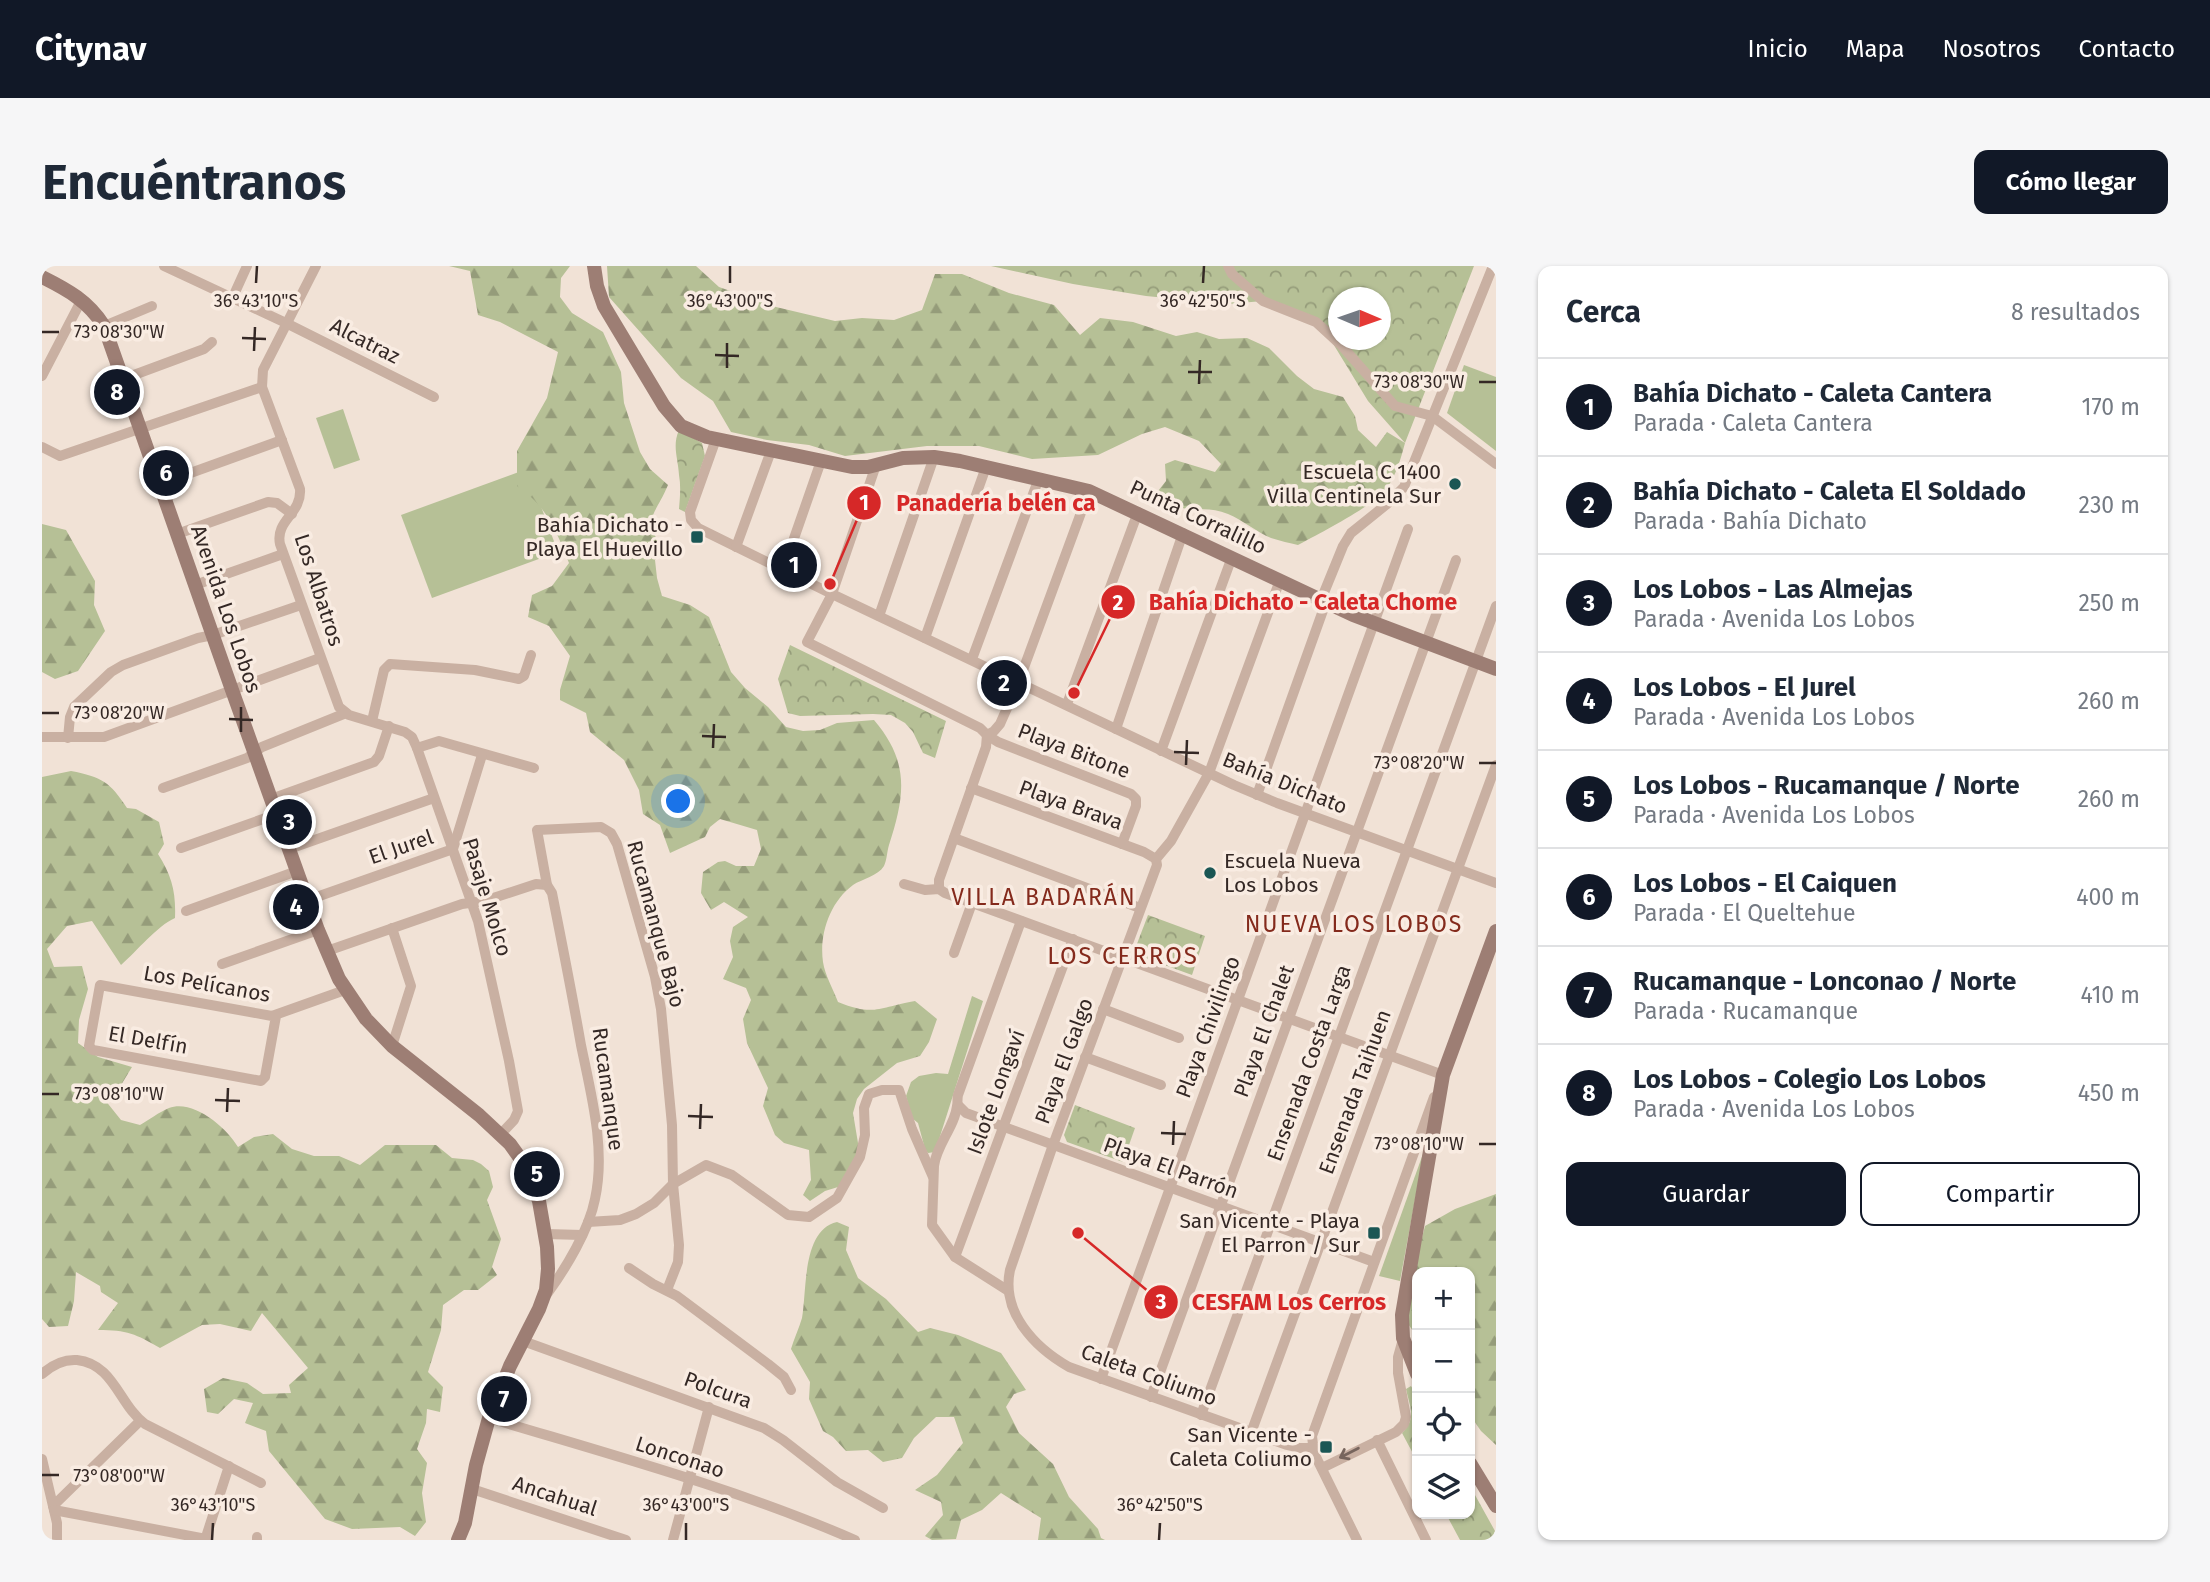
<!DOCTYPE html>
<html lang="es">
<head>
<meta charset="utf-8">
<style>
	body { margin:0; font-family:"Fira Sans",sans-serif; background:#f6f6f7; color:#1f2937 }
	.controls { position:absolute; right:21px; bottom:21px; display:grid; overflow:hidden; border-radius:14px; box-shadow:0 2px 5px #0004 }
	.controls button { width:63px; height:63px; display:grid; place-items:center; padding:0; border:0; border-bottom:2px solid #e0e1e3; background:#fff; color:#1f2937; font:35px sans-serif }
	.compass { position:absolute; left:1286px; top:21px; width:63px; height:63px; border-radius:50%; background:#fff; box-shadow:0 2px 5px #0004; rotate:92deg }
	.you { position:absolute; left:637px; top:536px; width:24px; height:24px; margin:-18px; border:5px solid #fff; border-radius:50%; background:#1a73e8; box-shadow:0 0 0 10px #1a73e833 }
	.badge { display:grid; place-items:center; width:46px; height:46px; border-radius:50%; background:#111827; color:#fff; font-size:23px; font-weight:700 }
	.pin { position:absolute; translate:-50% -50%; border:4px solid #fff; box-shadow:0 2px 7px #0006 }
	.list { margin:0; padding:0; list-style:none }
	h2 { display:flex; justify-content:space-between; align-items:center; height:91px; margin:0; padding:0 28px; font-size:30px }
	h2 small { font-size:23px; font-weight:400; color:#747a83 }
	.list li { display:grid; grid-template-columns:46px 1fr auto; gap:21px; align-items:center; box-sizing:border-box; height:98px; padding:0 28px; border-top:2px solid #e0e1e3 }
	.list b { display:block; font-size:26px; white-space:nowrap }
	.list p { margin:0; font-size:23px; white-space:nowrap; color:#747a83 }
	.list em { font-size:23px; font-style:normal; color:#747a83 }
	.actions { display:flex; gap:14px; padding:21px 28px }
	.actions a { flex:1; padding:16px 0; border:2px solid #111827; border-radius:14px; text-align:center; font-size:24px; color:#111827 }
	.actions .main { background:#111827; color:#fff }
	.icon { flex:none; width:38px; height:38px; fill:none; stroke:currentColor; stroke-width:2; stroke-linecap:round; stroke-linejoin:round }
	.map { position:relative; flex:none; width:1454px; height:1274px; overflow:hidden; border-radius:14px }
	header { display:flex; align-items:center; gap:42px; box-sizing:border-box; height:98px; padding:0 35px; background:#111827; color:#fff }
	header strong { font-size:33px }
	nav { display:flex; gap:38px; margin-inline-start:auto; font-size:24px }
	.intro { display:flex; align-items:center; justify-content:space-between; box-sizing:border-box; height:168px; padding:0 42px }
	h1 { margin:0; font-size:49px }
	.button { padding:18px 32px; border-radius:14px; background:#111827; color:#fff; font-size:24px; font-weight:700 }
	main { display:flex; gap:42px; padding:0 42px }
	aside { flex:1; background:#fff; border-radius:14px; box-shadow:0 2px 5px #0004 }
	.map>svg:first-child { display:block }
	.grass { fill:#b6c096 }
	.forest { fill:url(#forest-firs) }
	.park { fill:url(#park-crowns); fill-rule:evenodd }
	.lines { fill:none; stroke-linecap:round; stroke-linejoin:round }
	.street { stroke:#c9b0a2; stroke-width:10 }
	.secondary { stroke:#9d7e74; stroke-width:14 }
	.oneway { stroke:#77655d }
	.ticks { fill:none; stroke:#342825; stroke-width:2.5 }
	.poi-dot { fill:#1a5654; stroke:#f9ece2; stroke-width:2.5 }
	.labels { text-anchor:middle; stroke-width:7; stroke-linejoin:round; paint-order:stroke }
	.street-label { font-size:21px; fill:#342825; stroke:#f9ece2 }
	.poi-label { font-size:21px; fill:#342825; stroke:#f9ece2; text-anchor:end }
	.neighbourhood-label { font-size:23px; letter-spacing:2px; fill:#842a1c; stroke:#f9ece2 }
	.quarter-label { font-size:24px; letter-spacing:2px; fill:#842a1c; stroke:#f9ece2 }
	.ticks-label { font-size:18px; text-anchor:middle; fill:#342825; stroke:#f9ece2; stroke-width:7; stroke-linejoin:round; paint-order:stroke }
	.leader { fill:none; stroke:#d62828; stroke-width:2.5 }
	.callout-dot { fill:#d62828; stroke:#f9ece2; stroke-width:2.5 }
	.mark-label { font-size:21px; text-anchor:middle; font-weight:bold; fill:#fff }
	.callout-label { font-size:23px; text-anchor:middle; font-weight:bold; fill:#d62828; stroke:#f9ece2; stroke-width:7; stroke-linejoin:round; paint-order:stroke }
</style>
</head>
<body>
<header>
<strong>Citynav</strong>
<nav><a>Inicio</a><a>Mapa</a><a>Nosotros</a><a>Contacto</a></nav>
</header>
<div class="intro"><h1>Encuéntranos</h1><a class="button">Cómo llegar</a></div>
<main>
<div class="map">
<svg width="1454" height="1274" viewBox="0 0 1454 1274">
	<defs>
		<pattern id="forest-firs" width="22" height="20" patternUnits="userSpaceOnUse" patternTransform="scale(1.75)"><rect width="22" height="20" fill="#b6c096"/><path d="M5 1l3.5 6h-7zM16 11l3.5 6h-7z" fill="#959c7a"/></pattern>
		<pattern id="park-crowns" width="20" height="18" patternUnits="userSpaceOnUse" patternTransform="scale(1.75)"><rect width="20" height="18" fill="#b6c096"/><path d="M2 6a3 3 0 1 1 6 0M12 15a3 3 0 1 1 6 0" fill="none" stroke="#959c7a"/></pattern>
	</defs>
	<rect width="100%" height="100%" fill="#f1e2d6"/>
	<g class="grass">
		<polygon points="1422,99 1454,111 1454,185 1405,147"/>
		<polygon points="301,143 318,194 292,203 274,152"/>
		<polygon points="485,203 516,286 390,332 359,249"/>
		<polygon points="930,730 941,735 893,886 886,887 883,883 876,857 870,852 864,830 869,816 877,810 894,807 906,808"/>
		<polygon points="1382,885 1358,1015 1337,1010"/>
	</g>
	<g class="forest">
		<path d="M407,0H528L519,12L518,31L530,47L561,66L579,106L582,137L598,186L608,203L626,219C611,254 601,248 621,286L613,294L615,312L620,330L648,339L667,351L689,406L703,422L726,441L744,461L761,465L778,464L795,457L832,454C868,496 863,530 847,579C845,585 845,594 842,600C836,610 820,613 811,619C788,636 777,668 781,696C783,709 791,723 796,736C833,751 837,741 873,735L895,753L887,776L878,790L855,797L822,823L815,833L811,847L819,895L796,921L783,925L768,935L761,929L769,914L767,884L742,877L733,869L721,840L726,822L705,777L701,753L709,734L704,722L681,713L691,691L688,675L691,661L706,651L682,636L669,644L659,627L661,606L676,596L683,595L694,600H712L719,583L715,564L678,553L668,561L663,571L628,587L618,559L601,548L597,524L582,494L548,466L544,447L518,434V424L528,390L507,360L486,351L490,329L510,320L527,297C515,266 504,239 475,220V185L505,132L516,86L458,56L436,49L428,5Z"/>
		<path d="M565,0H654L677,21L734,41L793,55L820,52L852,54L880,44L893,8H920L967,27L1012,39L1038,69L1058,52L1091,56L1134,70L1155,66L1177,73L1205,72L1227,82L1255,110L1272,123L1301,131L1313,150L1316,164L1334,181L1345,166L1363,177C1359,192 1354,210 1344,223C1330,241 1278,267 1256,279C1248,277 1238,275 1229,272C1214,266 1201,254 1186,248C1157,236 1136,254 1116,225L1124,215L1123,198L1133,194L1173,206L1179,198L1157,175L1123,161L1100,168L1056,189L990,193L937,180H885L803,190L767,179L725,174L689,166L671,135L639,112L567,31Z"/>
		<polygon points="0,258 24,264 53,315 52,339 63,365 36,405 13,413 0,406"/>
		<path d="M29,505C60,511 68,516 85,542L94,543L117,556L122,578L116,588C130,610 134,626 133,652C115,660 95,685 79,699L50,655L25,660L5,683L12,701L40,700L46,723L37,754L36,777L56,791L90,801L76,824L63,834L79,854L98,859C107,854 117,846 127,842C151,833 184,861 196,881L212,871L231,868L250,883L272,890H297L318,899L343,879H394L410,892L431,894L439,898L447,905L451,921L445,934L459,973L450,1001L455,1009L436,1024H422L401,1039L399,1064L386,1106L401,1121L398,1146L385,1143L384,1157L375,1183L385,1197L380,1227L384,1256L373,1270L358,1261L310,1263L283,1253L227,1185L224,1165L203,1157L211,1137L192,1133L176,1148L165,1146L162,1123L181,1112L205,1117L221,1128L249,1127L247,1119L266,1102L220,1047L209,1065L178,1058L160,1059L118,1082C94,1068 85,1064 56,1064L76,1037L59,1026L58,1020L34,1006L32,1035L26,1060L7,1061L0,1053V511Z"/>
		<polygon points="1454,928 1454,1179 1439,1165 1428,1149 1428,1006 1375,1006 1375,1071 1360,1049 1383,960 1413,943"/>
		<path d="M795,956L807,961L804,984L816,1012L844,1033L876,1066L888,1062L916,1069L959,1087L984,1124L972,1128L964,1141L977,1167L1011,1198L1027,1231L1056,1263L1059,1272L1063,1274H996L999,1252L959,1227L940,1244L919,1254L914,1273L890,1274L883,1270L901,1249L899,1236L873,1224L895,1209L921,1177L912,1151H894L872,1172L860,1192L841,1196L826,1184L804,1185L791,1171L781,1165L767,1133L768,1116L749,1083C752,1073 757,1062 760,1052C765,1024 760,964 795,956Z"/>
	</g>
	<g class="park">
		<path d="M949,0H1432L1363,177L1326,135L1276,53L1221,35L1186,38L1104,30L1031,18ZM1296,32H1338V74H1296Z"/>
		<path d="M637,164L660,177L663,190L643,246L637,243C638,231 639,220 637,209C636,192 630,180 637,164Z"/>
		<polygon points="748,379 904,455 893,492 881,487 871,466 863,457 849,449 831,448 758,450 746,447 736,413"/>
		<polygon points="1106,649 1163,670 1150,709 1095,689 1093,683"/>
		<polygon points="1033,839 1093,862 1081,896 1025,876 1022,869"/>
		<path d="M1369,1120L1375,1130V1195L1360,1167C1375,1152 1368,1142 1364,1123Z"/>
		<polygon points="1428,1220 1453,1265 1451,1272 1447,1274 1418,1274 1404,1248 1428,1248"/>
	</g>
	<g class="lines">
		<g class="street">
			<polyline points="122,0 244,57 392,131"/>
			<path d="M274,0L221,104L220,121L258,223C260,248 233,254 238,278L297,441L307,449L363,466L370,471L375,482L436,655L467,795L476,845L472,854L458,869"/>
			<polyline points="1186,0 1190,8 1221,35 1274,56 1299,79 1353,140 1390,150 1454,198"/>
			<polyline points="190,33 205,0"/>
			<polyline points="62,60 110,40"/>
			<polyline points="0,110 40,33"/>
			<polyline points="81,113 162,83 170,76"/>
			<polyline points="674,173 648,246 649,254 656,262 790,328 1192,519 1235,537 1454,617"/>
			<polyline points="0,181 18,190 220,121"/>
			<polyline points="834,199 790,328 765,376 938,462 945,469 956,476 1089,528 1094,533 1094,540 1080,578"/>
			<polyline points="118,218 240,174"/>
			<polyline points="135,268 226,236 235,237 250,248"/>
			<polyline points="694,281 729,185"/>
			<polyline points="741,304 779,195"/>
			<path d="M1238,314L1167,507L1129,575L1114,593L1115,599L1011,879L968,1004C959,1046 992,1081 1027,1101L1245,1179L1258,1182H1270"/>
			<polyline points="153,319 241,288"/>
			<polyline points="1279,334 1301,280 1309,267 1345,238 1362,221 1451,0"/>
			<polyline points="837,350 892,191"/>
			<polyline points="883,372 944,201"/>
			<polyline points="930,393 997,212"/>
			<polyline points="1025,438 1096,246"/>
			<polyline points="330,455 342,404 348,398 433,404 477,413 482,410 489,389"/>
			<polyline points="1074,463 1141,267"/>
			<polyline points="945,469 952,465 958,458 977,415 1047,225"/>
			<polyline points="0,471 62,471 278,392"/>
			<polyline points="26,472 28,451 32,441 69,406 81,399 156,372 171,369 259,339"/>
			<polyline points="375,482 397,475 492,502"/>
			<polyline points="1119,485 1190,291"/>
			<polyline points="121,522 205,492 220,481 304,447"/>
			<polyline points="929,522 1102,586 1114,593"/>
			<polyline points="1215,529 1284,336"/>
			<polyline points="229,533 332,496 337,490 347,460"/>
			<polyline points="912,572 1098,642"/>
			<polyline points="139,582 235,548"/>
			<polyline points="247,583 392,532"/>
			<polyline points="862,618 883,624 897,623 903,627 1401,809 1399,813"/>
			<polyline points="897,623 897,614 944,481 945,469"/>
			<polyline points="266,634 411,583 440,489"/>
			<polyline points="144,645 255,605"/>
			<polyline points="285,685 420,638 442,635 494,618 505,619"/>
			<polyline points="912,687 930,637"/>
			<polyline points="180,698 276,664"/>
			<polyline points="1061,743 1137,772"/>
			<polyline points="234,750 223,811 219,815 51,784 47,780 58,719 230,750 303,724"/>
			<polyline points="350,780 369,720 350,662"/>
			<polyline points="1043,791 1119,819"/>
			<polyline points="916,839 924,847 1332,996"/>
			<polyline points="546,956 578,954 594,948 612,937 631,918 664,899 690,909 746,949 767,951 795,932 818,891 823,869 822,842 827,828 840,824 857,824 870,863 891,911"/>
			<polyline points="504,968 540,969"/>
			<polyline points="913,991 1031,673"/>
			<polyline points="587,1002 611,1018 635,1030 726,1098 742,1111 749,1124"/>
			<path d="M965,1024L913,991L890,959L892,900C894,880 913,860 915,840C916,836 915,833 916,829L979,655"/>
			<path d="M505,1028C524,1002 547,964 553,933C564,883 549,828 539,779C530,728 520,677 510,627L505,619L495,564L559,561L569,567L575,578L613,711L619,743L630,859L631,918L637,979L636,996L625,1024"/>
			<polyline points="481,1075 722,1162 741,1174 795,1216 841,1242"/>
			<path d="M0,1108C10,1099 21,1093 35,1094C72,1098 77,1139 103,1158L219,1217"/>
			<polyline points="1059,1113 1366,263"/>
			<polyline points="1109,1131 1414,294"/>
			<polyline points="1159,1149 1454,340"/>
			<path d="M447,1152C570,1189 696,1223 813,1274"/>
			<polyline points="1209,1167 1454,499"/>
			<polyline points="1335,1174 1384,1274"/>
			<polyline points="0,1193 15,1257 15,1274"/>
			<polyline points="1280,1202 1354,1166 1362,1158 1364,1151 1356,1107 1356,1091 1361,1073"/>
			<polyline points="430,1223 584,1274"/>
			<polyline points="11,1240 98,1155"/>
			<polyline points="12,1244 164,1273"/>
			<polyline points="215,1271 215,1274"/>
			<polyline points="163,1274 187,1200"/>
			<polyline points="631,1274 667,1141"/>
			<polyline points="1315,1274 1272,1187 1270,1170 1392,831"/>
		</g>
		<g class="secondary">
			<polyline points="552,0 555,20 562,40 622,140 639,160 665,171 810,201 826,201 861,192 892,191 918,195 1047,225 1311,349 1454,403"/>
			<path d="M0,11C26,24 46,35 62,60L190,424L276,664L297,713L324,753L350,780L437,849L468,878L483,899L497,935L505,981L506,1003L504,1024L497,1043L468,1100L447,1152L434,1199L423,1257L416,1274"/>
			<polyline points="1375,1108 1361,1072 1360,1049 1401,809 1454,665"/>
			<polyline points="1428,1197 1454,1240"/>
		</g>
	</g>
	<defs><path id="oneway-shaft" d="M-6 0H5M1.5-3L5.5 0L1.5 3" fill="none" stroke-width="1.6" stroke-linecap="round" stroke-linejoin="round" transform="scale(1.75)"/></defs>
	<use class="oneway" href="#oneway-shaft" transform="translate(1307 1187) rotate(153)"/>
	<path class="ticks" d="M214,17L215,0M688,17V0M1161,17L1162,0M0,66H17M200,72L224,73M212,85L213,61M673,89L697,90M685,102V77M1146,106H1170M1437,116H1454M1157,118L1158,94M0,447H17M187,453L211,454M199,466V441M660,470L684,471M671,482L672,458M1132,486L1157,487M1437,497H1454M1144,499L1145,474M0,828H17M173,834L198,835M185,846L186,822M646,850L671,851M658,863L659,838M1119,867L1144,868M1437,878H1454M1131,879L1132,855M0,1209H17M170,1274L171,1257M644,1274V1257M1117,1274L1118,1257"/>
	<g class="poi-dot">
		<circle cx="1413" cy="218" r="7"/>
		<rect x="648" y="264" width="14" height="14" rx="3.5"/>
		<circle cx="1168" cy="607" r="7"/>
		<rect x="1325" y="960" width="14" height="14" rx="3.5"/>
		<rect x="1277" y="1174" width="14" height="14" rx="3.5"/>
	</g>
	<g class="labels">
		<g class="street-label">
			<text transform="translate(323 75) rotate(27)" y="7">Alcatraz</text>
			<text transform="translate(1156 251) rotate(25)" y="7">Punta Corralillo</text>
			<text transform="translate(277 324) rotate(72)" y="7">Los Albatros</text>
			<text transform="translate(184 343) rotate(71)" y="7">Avenida Los Lobos</text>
			<text transform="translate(1032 485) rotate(21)" y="7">Playa Bitone</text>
			<text transform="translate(1243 517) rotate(22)" y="7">Bahía Dichato</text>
			<text transform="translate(1029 539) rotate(20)" y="7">Playa Brava</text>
			<text transform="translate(359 581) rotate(-19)" y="7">El Jurel</text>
			<text transform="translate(445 631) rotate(73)" y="7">Pasaje Molco</text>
			<text transform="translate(614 658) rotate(75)" y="7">Rucamanque Bajo</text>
			<text transform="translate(165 718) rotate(10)" y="7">Los Pelícanos</text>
			<text transform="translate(1166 761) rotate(-70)" y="7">Playa Chivilingo</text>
			<text transform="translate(1222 765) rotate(-70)" y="7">Playa El Chalet</text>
			<text transform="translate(106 774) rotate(10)" y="7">El Delfín</text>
			<text transform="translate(1022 795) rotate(-70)" y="7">Playa El Galgo</text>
			<text transform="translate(1267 797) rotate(-70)" y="7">Ensenada Costa Larga</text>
			<text transform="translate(566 823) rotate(82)" y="7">Rucamanque</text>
			<text transform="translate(954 826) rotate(-70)" y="7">Islote Longaví</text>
			<text transform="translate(1313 826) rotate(-70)" y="7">Ensenada Taihuen</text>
			<text transform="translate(1129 902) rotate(20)" y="7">Playa El Parrón</text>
			<text transform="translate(1107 1109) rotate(20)" y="7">Caleta Coliumo</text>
			<text transform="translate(676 1124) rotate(20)" y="7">Polcura</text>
			<text transform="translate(638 1191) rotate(18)" y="7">Lonconao</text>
			<text transform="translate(513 1230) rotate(18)" y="7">Ancahual</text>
		</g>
		<g class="poi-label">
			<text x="1399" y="213">Escuela C 1400<tspan x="1399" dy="24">Villa Centinela Sur</tspan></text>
			<text x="641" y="266">Bahía Dichato -<tspan x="641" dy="24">Playa El Huevillo</tspan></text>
			<text x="1182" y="602" text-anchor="start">Escuela Nueva<tspan x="1182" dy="24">Los Lobos</tspan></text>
			<text x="1318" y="962">San Vicente - Playa<tspan x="1318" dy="24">El Parron / Sur</tspan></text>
			<text x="1270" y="1176">San Vicente -<tspan x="1270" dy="24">Caleta Coliumo</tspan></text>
		</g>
		<g class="neighbourhood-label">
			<text x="1002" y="639">VILLA BADARÁN</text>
			<text x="1312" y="666">NUEVA LOS LOBOS</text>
		</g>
		<g class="quarter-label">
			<text x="1081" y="698">LOS CERROS</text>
		</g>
	</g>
	<g class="ticks-label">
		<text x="214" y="41">36°43'10"S</text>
		<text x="688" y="41">36°43'00"S</text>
		<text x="1161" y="41">36°42'50"S</text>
		<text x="77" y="72">73°08'30"W</text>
		<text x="1377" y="122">73°08'30"W</text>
		<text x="77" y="453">73°08'20"W</text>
		<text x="1377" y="503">73°08'20"W</text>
		<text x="77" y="834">73°08'10"W</text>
		<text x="1377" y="884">73°08'10"W</text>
		<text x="77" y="1216">73°08'00"W</text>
		<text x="171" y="1245">36°43'10"S</text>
		<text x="644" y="1245">36°43'00"S</text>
		<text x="1118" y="1245">36°42'50"S</text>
	</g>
	<path class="leader" d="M788 318L822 237M1032 427L1076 336M1036 967L1119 1036"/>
	<g class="callout-dot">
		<circle cx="788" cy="318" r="7"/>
		<circle cx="1032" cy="427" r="7"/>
		<circle cx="1036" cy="967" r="7"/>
		<circle cx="822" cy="237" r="18"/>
		<circle cx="1076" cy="336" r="18"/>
		<circle cx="1119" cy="1036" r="18"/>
	</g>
	<g class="mark-label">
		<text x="822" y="244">1</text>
		<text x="1076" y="344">2</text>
		<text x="1119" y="1043">3</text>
	</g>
	<g class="callout-label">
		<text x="954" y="245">Panadería belén ca</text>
		<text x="1261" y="344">Bahía Dichato - Caleta Chome</text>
		<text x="1247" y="1044">CESFAM Los Cerros</text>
	</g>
</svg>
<div class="controls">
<button>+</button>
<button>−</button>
<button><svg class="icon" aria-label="locate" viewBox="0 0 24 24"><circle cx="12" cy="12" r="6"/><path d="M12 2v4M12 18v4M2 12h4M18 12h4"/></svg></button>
<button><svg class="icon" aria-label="layers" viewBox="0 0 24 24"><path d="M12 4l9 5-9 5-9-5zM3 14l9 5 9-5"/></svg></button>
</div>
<svg class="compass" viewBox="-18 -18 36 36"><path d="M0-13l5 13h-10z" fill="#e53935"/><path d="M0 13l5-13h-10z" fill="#747a83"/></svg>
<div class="you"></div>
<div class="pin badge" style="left:752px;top:299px">1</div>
<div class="pin badge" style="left:962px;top:417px">2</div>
<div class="pin badge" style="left:247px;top:556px">3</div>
<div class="pin badge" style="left:254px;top:641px">4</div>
<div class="pin badge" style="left:495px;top:908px">5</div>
<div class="pin badge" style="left:124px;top:207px">6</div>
<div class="pin badge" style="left:462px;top:1133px">7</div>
<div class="pin badge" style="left:75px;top:126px">8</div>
</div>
<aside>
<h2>Cerca<small>8 resultados</small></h2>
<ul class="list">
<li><span class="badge">1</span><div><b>Bahía Dichato - Caleta Cantera</b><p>Parada · Caleta Cantera</p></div><em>170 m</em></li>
<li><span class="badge">2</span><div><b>Bahía Dichato - Caleta El Soldado</b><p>Parada · Bahía Dichato</p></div><em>230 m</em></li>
<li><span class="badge">3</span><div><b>Los Lobos - Las Almejas</b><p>Parada · Avenida Los Lobos</p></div><em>250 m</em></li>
<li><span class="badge">4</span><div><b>Los Lobos - El Jurel</b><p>Parada · Avenida Los Lobos</p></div><em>260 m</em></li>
<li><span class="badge">5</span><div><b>Los Lobos - Rucamanque / Norte</b><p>Parada · Avenida Los Lobos</p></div><em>260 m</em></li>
<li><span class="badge">6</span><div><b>Los Lobos - El Caiquen</b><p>Parada · El Queltehue</p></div><em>400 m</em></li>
<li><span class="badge">7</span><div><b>Rucamanque - Lonconao / Norte</b><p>Parada · Rucamanque</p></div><em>410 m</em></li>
<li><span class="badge">8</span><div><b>Los Lobos - Colegio Los Lobos</b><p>Parada · Avenida Los Lobos</p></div><em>450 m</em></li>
</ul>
<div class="actions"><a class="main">Guardar</a><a>Compartir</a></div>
</aside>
</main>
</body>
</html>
